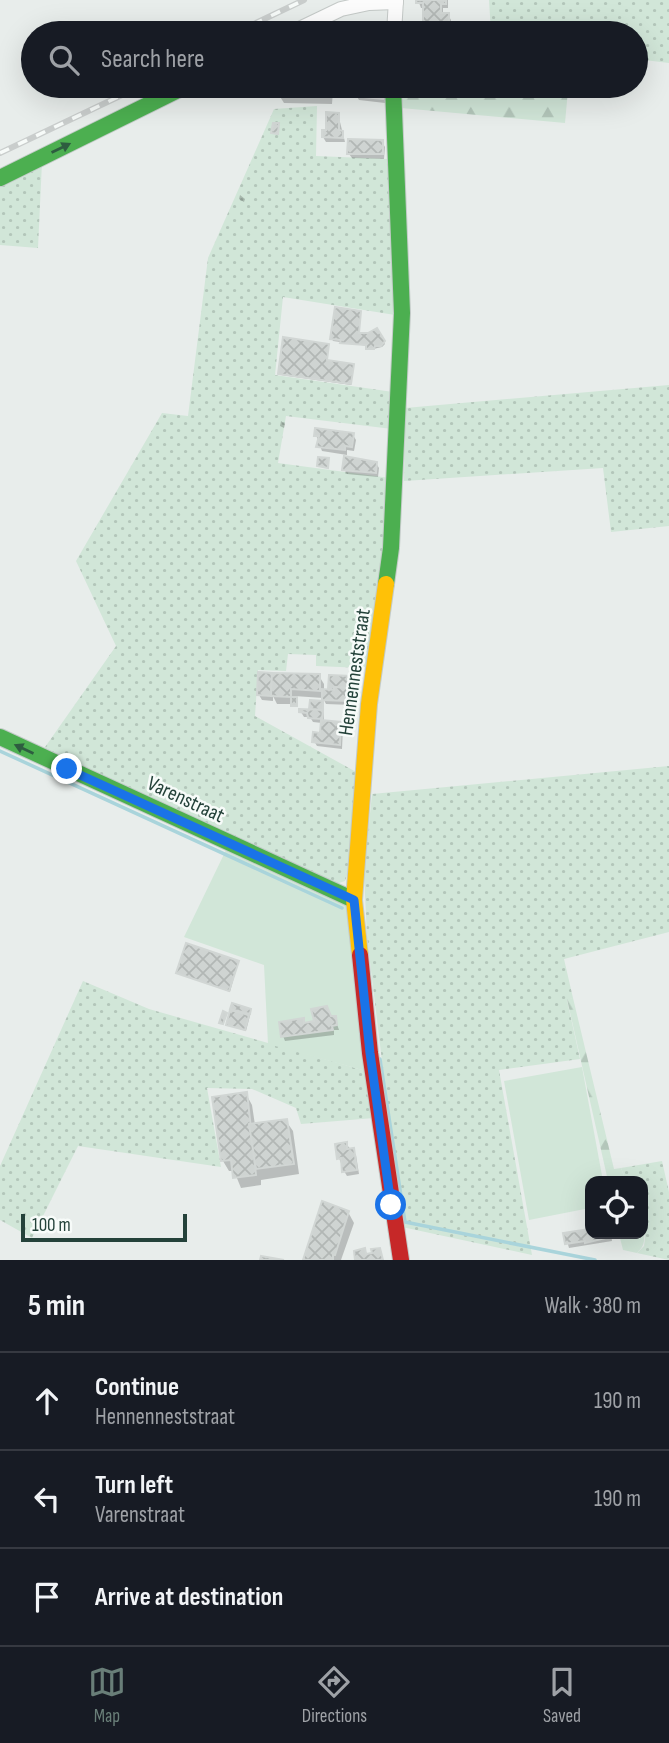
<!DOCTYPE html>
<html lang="en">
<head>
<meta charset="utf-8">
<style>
	body { margin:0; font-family:"Sofia Sans Condensed",sans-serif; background:#20242c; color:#f1f3f6 }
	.controls { position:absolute; right:21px; bottom:21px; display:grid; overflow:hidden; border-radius:14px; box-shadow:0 7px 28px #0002 }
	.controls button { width:63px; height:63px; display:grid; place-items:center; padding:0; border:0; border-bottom:2px solid #363941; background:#171b24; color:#f1f3f6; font:35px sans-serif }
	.scale { position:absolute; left:21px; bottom:18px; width:166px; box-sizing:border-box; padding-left:7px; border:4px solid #24423a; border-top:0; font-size:19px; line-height:24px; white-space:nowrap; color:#24423a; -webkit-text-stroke:5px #f7fbf9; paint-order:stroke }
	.stop { position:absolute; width:21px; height:21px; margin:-16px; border:5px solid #1a73e8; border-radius:50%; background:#fff }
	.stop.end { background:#1a73e8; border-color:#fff; box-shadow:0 2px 7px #0008 }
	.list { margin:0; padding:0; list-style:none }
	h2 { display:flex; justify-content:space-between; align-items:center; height:91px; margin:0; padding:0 28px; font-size:30px }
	h2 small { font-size:23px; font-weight:400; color:#9ea1a6 }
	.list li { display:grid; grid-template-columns:46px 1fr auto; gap:21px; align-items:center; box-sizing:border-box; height:98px; padding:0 28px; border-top:2px solid #363941 }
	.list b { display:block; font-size:26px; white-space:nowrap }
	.list p { margin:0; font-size:23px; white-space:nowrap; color:#9ea1a6 }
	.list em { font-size:23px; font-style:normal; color:#9ea1a6 }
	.icon { flex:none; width:38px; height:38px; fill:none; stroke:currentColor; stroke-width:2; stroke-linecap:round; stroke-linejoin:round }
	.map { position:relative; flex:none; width:669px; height:1260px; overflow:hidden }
	.search { position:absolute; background:#171b24; box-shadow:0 7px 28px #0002; left:21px; right:21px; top:21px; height:77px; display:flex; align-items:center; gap:18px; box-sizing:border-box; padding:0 24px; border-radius:38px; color:#9ea1a6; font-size:26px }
	.sheet { height:385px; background:#171b24 }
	nav { display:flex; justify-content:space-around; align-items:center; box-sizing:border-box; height:98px; border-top:2px solid #363941; background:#171b24; font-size:19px; color:#9ea1a6 }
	nav a { display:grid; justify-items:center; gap:4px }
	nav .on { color:#697e78 }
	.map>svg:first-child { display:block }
	.grass { fill:url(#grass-dots) }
	.forest { fill:url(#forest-firs) }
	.garden { fill:#d1e6d8 }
	.shadow { fill:#0003 }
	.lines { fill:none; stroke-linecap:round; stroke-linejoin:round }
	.stream { stroke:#a9d4db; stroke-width:3.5 }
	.building { fill:url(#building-cross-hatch); stroke:#d1d6d4; stroke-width:2 }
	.street-casing { stroke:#c5cac8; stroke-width:16 }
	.fast-casing { stroke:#c3cbc8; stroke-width:18 }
	.slow-casing { stroke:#c3cbc8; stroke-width:18 }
	.jam-casing { stroke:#c3cbc8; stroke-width:18 }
	.street { stroke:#fcfcfc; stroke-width:14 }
	.fast { stroke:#4caf50; stroke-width:16 }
	.slow { stroke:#ffc107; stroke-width:16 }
	.jam { stroke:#c62828; stroke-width:16 }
	.rail-casing { stroke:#c9cdcc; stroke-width:6 }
	.rail { stroke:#f7fbf9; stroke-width:3.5; stroke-dasharray:10; stroke-linecap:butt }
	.oneway { fill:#2e5d40 }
	.route { stroke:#1a73e8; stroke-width:9 }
	.labels { text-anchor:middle; stroke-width:5; stroke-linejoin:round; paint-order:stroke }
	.street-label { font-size:21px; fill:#24423a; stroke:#f7fbf9 }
</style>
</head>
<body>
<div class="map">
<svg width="669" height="1260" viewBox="0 0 669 1260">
	<defs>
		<pattern id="grass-dots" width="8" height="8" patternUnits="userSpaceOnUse" patternTransform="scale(1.75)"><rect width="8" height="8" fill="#d1e6d8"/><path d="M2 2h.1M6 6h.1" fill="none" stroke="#b3c6ba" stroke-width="1.8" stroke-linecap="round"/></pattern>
		<pattern id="forest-firs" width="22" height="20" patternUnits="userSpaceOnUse" patternTransform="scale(1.75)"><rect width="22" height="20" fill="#d1e6d8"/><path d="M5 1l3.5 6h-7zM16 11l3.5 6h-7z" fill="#b3c6ba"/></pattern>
		<pattern id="building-cross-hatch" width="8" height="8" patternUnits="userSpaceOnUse" patternTransform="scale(1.75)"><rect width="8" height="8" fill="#cfd4d2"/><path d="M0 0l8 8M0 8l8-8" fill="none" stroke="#b2b7b5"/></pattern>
	</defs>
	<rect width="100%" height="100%" fill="#e8edeb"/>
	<g class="grass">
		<polygon points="489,0 669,0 669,63 636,59 636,33 491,33"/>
		<polygon points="317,106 316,156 389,159 395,315 283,297 275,375 393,392 392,429 286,416 278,463 390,478 370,663 363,668 316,666 316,655 288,654 286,671 258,670 255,716 358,773 347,875 345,881 336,884 43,750 116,646 76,561 162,413 188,416 208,258 274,109"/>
		<polygon points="42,162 38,248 0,245 0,183"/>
		<polygon points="669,385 669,526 611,532 603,468 404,481 405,408"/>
		<polygon points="669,766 669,932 564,959 573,998 567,1000 580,1059 499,1070 532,1255 402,1227 367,937 364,873 372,794"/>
		<polygon points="83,981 149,1009 366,1071 374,1118 301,1124 296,1108 252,1089 207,1088 221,1167 78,1146 32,1238 0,1220 0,1166"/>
		<polygon points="662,1161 669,1192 669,1260 637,1253 644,1246 645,1239 643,1181 626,1181 621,1168"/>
	</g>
	<g class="forest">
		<polygon points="400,86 533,86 568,90 565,123 401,108"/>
		<polygon points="573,998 614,1169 621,1168 626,1181 608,1181 567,999"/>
		<path d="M643,1226C645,1238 646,1244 637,1253L623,1250L619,1234H643Z"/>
	</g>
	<g class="garden">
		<polygon points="226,850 346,905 366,1071 268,1044 264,965 184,937"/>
		<polygon points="582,1067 603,1181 590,1181 590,1208 529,1220 504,1081"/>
	</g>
	<g class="shadow">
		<polygon points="418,0 448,0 448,8 443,8 443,15 448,15 451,20 450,28 427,27 424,23 425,8 421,8"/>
		<polygon points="478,22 481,24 481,33 486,33 479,33"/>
		<polygon points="280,86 347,86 347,88 333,91 332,104 284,103 279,95"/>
		<polygon points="372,86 386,86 385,103 359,100 356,95"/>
		<polygon points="338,114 345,142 326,142 323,137"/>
		<polygon points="382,142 385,147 384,159 352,158 349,154"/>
		<polygon points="240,195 245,199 244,202 239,199"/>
		<polygon points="360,312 360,334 368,335 376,330 385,344 382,347 369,350 368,346 333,341 332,339"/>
		<polygon points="328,345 327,361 352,365 351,385 281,375 280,373"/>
		<polygon points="281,421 285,424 284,428 280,426"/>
		<polygon points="316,435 353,435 356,440 354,451 347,450 347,455 322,451"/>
		<polygon points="376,463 379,468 378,477 347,474 344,469"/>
		<polygon points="319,676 324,684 324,691 330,691 331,677 350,678 352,683 351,705 326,704 323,698 294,696 297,707 293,707 292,704 277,704 273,696 273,701 262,700 259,695"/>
		<polygon points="311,702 323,703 324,722 340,723 343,728 342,749 317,746 314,741 321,735 322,723 313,722 310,717 304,717 301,712 313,711"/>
		<polygon points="238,963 230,992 178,972"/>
		<polygon points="233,1005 251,1012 246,1031 228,1025"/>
		<polygon points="335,1018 339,1030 334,1030 334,1035 285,1041 283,1036 303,1020 305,1024"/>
		<polygon points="246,1094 252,1105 255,1125 286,1121 293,1131 299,1174 261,1180 261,1185 241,1188 234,1171 229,1171 223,1161"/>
		<polygon points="346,1144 356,1155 359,1174 347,1176 344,1171 339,1158"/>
		<polygon points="348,1212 354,1223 341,1260 305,1260"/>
		<polygon points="590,1231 590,1234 611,1234 612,1241 569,1248 565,1234"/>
	</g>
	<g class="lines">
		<g class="stream">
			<polyline points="0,751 342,908"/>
			<polyline points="380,1059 405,1222 595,1260"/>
		</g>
	</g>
	<g class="building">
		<polygon points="416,0 446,0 446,4 441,4 441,13 449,13 449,24 423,23 423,3 416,3"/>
		<polygon points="278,86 329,86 328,97 278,96"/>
		<rect x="354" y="86" width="30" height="5"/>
		<polygon points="354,91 384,91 383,99 354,96"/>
		<polygon points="326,112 339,113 339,130 343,131 343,138 322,137 322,130 326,130"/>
		<polygon points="273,123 279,123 278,134 271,133"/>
		<polygon points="348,139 383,140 383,154 347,154"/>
		<polygon points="335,307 361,311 359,333 368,333 377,328 385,341 381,346 375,346 374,349 366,349 366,345 340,343 341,340 330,339"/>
		<polygon points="283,337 329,344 327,360 354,364 351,384 278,374"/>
		<polygon points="315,428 354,433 352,447 345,446 345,450 316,447 319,436 314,436"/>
		<polygon points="344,456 377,462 376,473 342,470"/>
		<polygon points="318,457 329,458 328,468 317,466"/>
		<polygon points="258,672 272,673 271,696 257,695"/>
		<polygon points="272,673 320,674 320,691 291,689 291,697 271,696"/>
		<polygon points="329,675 351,676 350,688 334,687 334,690 328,689"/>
		<polygon points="334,687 350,688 349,701 322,700 322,689 334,690"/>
		<rect x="291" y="697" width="6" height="9"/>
		<polygon points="310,700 323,701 323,710 309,709"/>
		<polygon points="299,709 323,710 322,719 308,718 307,713 299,712"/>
		<polygon points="321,720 341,722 340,745 312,742 313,732 320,733"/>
		<polygon points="186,943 239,961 229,991 176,973"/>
		<polygon points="232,1003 251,1009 250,1014 230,1009"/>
		<polygon points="327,1006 331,1016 336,1016 337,1025 332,1026 333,1030 281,1037 279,1022 304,1018 304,1023 314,1021 311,1009"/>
		<polygon points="230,1010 249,1015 245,1030 226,1025"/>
		<polygon points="223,1011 227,1013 223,1024 219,1023"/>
		<polygon points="247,1092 256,1175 233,1178 231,1160 221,1161 212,1097"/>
		<polygon points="287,1119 294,1164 256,1169 249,1124"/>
		<polygon points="347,1142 347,1149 354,1148 357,1170 342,1172 341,1158 337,1159 335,1144"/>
		<polygon points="322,1201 349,1211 335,1255 333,1255 333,1260 303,1260"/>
		<polygon points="590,1229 590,1234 610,1234 610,1237 585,1243 585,1241 565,1244 563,1233"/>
		<polygon points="365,1248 366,1254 372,1253 371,1249 380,1248 383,1260 355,1260 354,1251"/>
		<polygon points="261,1256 284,1260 260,1260"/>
	</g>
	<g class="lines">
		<defs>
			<g id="street">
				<polyline points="291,33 341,9 369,3 396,2"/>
				<polyline points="394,33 396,0"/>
			</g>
			<g id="fast">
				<polyline points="0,178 186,86"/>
				<polyline points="386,584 391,548 402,313 393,86"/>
				<polyline points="0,737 354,900"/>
			</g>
			<polyline id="slow" points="360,955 354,900 369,704 386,584"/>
			<polyline id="jam" points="360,955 370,1053 401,1260"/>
		</defs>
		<use href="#street" class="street-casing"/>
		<use href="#fast" class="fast-casing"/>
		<use href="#slow" class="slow-casing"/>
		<use href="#jam" class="jam-casing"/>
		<use href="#street" class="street"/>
		<use href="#fast" class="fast"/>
		<use href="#slow" class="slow"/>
		<use href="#jam" class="jam"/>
		<defs>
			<g id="rail">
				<polyline points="235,33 304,0"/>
				<polyline points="0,153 141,86"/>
			</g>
		</defs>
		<use href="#rail" class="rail-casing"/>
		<use href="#rail" class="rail"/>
	</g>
	<defs><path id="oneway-solid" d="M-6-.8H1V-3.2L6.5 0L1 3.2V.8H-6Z" transform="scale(1.75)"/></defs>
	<g class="oneway">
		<use href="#oneway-solid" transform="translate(61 148) rotate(-26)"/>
		<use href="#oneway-solid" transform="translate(24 749) rotate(-155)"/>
	</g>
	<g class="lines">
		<polyline class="route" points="67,769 354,900 370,1053 391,1205"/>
	</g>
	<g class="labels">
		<g class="street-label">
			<text transform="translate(354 672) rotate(-82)" y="7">Hennenneststraat</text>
			<text transform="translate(186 799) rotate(25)" y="7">Varenstraat</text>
		</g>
	</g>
</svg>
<div class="controls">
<button><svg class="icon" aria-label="locate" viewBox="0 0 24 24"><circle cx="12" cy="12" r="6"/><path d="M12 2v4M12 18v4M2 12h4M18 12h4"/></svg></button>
</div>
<div class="scale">100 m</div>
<div class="stop" style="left:391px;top:1205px"></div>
<div class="stop end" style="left:67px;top:769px"></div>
<div class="search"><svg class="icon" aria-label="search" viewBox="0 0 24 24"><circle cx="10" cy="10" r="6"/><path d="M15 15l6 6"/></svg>Search here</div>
</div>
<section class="sheet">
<h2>5 min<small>Walk · 380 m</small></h2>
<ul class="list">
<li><svg class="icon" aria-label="ahead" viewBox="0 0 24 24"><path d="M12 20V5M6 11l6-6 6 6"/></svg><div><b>Continue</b><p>Hennenneststraat</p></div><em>190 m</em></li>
<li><svg class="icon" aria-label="left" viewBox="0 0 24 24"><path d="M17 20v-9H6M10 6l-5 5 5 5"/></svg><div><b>Turn left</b><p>Varenstraat</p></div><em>190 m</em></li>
<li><svg class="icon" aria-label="arrive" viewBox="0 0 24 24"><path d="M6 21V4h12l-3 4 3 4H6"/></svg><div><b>Arrive at destination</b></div></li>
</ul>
</section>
<nav>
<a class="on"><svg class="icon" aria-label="map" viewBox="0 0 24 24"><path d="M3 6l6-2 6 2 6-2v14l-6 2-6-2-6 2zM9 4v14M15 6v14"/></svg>Map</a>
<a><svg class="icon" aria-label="directions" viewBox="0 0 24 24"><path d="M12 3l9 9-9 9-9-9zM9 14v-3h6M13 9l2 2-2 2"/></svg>Directions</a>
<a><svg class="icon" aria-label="saved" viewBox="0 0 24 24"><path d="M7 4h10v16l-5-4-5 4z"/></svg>Saved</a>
</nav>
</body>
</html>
